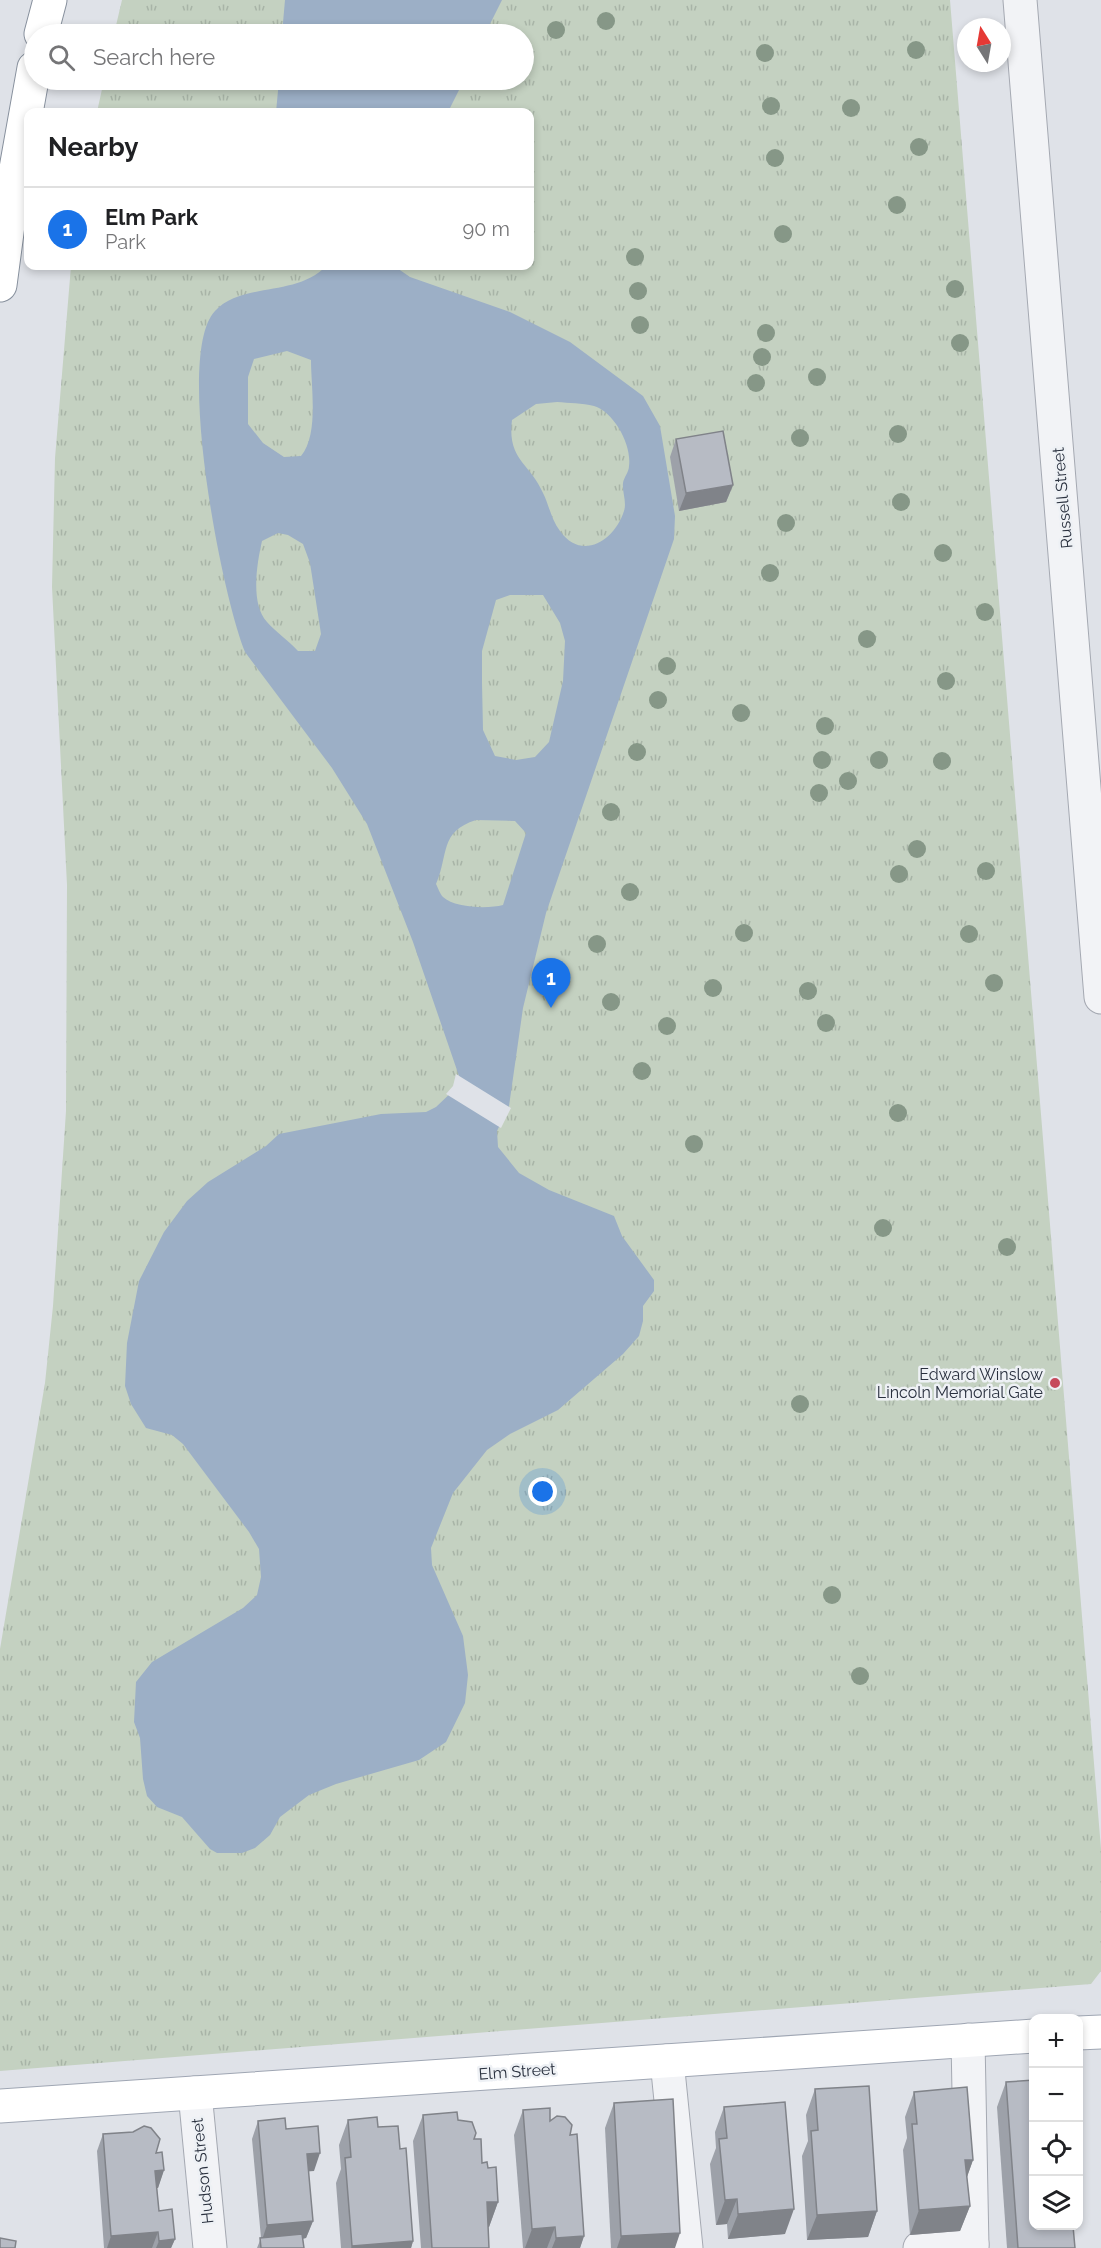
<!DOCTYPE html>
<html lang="en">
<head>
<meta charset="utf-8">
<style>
	body { margin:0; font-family:Raleway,sans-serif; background:#f6f6f6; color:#202124 }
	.controls { position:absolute; right:18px; bottom:18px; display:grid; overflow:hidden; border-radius:12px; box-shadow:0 3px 9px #0003 }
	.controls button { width:54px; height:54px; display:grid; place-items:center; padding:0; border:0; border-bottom:2px solid #e0e0e0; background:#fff; color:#202124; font:30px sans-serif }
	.compass { position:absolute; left:957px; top:18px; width:54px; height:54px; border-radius:50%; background:#fff; box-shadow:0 3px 9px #0003; rotate:349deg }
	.you { position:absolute; left:543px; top:1492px; width:21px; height:21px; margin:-15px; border:4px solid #fff; border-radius:50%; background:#1a73e8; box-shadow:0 0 0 9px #1a73e833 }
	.badge { display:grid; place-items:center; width:39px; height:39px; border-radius:50%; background:#1a73e8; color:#fff; font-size:20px; font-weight:700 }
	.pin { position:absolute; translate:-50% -50px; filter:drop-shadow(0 2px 3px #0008) }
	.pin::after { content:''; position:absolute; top:32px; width:21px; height:18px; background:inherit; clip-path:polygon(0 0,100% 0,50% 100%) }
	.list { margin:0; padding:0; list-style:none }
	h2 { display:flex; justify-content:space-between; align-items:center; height:78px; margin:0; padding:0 24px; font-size:26px }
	h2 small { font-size:20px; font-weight:400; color:#757577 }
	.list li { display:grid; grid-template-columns:39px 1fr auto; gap:18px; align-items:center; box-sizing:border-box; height:84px; padding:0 24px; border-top:2px solid #e0e0e0 }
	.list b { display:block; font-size:22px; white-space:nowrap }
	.list p { margin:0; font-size:20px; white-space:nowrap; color:#757577 }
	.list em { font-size:20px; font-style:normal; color:#757577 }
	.icon { flex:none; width:33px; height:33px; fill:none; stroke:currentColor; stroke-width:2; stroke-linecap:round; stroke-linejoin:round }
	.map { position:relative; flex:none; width:1101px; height:2248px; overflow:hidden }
	.search { position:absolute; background:#fff; box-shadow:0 3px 9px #0003; left:24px; top:24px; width:510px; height:66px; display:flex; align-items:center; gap:15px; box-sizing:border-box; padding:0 21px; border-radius:33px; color:#757577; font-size:22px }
	.panel { position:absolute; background:#fff; box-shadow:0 3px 9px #0003; left:24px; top:108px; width:510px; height:162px; border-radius:12px }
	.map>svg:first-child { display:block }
	.park { fill:url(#park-tufts) }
	.water { fill:#9cafc6; fill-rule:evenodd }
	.pier { fill:#dfe2e8 }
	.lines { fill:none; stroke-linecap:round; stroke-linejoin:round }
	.minor-casing { stroke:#a5a9b2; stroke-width:35 }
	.major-casing { stroke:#9fa6b3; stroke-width:35 }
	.highway-casing { stroke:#87909d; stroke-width:35 }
	.minor { stroke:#f2f3f6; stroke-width:33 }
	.major { stroke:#fff; stroke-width:33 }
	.highway { stroke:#fff; stroke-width:33 }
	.tree { fill:#869787 }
	.wall { fill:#9da1a9 }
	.shaded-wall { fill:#808389 }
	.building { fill:#b7bbc4; stroke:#808389; stroke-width:1.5 }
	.poi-dot { fill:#c64a5b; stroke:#eef1f5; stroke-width:2 }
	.labels { text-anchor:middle; stroke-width:5; stroke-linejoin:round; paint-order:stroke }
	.street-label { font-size:16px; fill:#29303e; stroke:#eef1f5 }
	.poi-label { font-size:16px; fill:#29303e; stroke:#eef1f5; text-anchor:end }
</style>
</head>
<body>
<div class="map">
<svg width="1101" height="2248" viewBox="0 0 1101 2248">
	<defs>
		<pattern id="park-tufts" width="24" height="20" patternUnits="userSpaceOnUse" patternTransform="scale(1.5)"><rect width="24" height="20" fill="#c4d1c1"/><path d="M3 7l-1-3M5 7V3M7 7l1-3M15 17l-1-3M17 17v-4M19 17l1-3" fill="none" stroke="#a8b4a7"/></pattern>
	</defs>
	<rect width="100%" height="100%" fill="#dfe2e8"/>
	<polygon class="park" points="122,0 950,0 1101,1849 1101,1971 1091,1984 0,2071 0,1649 45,1383 53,1306 66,1111 67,885 52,587 55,458 71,266 530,266 530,112 97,112 104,80 524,80 524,34 114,34"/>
	<g class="water">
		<polygon points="285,0 502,0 485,34 282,34"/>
		<polygon points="279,80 464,80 448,112 276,112"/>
		<path d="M326,266H394L410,277L510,312L570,342L643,396L660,426L675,516L674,539L546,913L523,1008L509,1106L497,1131L498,1147L519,1173L549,1190L614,1216L622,1236L654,1280V1291L643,1306V1321L639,1336L623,1354L558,1410L510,1434L487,1450L453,1493L431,1548L432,1565L463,1636L468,1675L465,1703L446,1742L419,1760L336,1784L309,1795L280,1817L270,1835L255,1848L242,1853H217L210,1849L182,1817L157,1807L147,1796L143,1779L140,1738L134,1722L136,1682L152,1662L243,1608L257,1595L261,1577L259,1549L249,1532L183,1444L172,1435L146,1428L131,1404L125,1386L127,1343L139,1281L164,1232L187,1201L208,1182L266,1146L279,1134L381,1114L426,1112L436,1107L456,1088L459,1076L413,942L367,824L332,768L245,652C222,596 174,354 215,311C242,282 297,297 326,266ZM287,351L311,360C311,387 319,435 301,456L284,457L263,443L248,424V377L254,359ZM557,402C569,403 582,403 594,406C614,412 632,445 629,466C629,472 624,477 623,483C622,492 627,502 624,511C615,540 582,562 560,531C551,519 549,505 543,493C530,463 507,460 512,420L536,404ZM278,533L288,535L303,544L310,563L321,634L315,651H298C288,640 276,632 267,622C250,604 257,563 262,541ZM510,595H543L560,623L565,641L563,681L549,742L535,757L516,760L495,756L483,730L482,683V651L496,600ZM476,820L515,821L526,833L503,905C488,909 455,908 443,897C440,894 438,888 436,884C449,854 439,832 476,820Z"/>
	</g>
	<polygon class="pier" points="456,1074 511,1108 501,1128 446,1094 453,1086"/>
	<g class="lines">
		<defs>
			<g id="minor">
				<polyline points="1020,0 1101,997"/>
				<polyline points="968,2040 972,2248"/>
				<polyline points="667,2061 686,2248"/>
				<polyline points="195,2093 210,2248"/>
				<polyline points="920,2248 972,2244"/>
			</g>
			<g id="major">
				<polyline points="1078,2033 1101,2032"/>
				<polyline points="0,2106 1034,2036"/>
			</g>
			<g id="highway">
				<polyline points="41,34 50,0"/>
				<polyline points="0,285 14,180 34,68"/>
			</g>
		</defs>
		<use href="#minor" class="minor-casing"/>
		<use href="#major" class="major-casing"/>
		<use href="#highway" class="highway-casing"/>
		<use href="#minor" class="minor"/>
		<use href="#major" class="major"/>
		<use href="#highway" class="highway"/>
	</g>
	<g class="tree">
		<circle cx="606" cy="21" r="9"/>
		<circle cx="556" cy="30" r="9"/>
		<circle cx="916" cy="50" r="9"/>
		<circle cx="765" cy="53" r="9"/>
		<circle cx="771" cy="106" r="9"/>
		<circle cx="851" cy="108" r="9"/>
		<circle cx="919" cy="147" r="9"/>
		<circle cx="775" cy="158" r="9"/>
		<circle cx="897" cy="205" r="9"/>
		<circle cx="783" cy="234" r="9"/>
		<circle cx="635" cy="257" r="9"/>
		<circle cx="955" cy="289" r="9"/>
		<circle cx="638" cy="291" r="9"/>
		<circle cx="640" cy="325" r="9"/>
		<circle cx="766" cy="333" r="9"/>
		<circle cx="960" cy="343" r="9"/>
		<circle cx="762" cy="357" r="9"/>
		<circle cx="817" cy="377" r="9"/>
		<circle cx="756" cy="383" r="9"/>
		<circle cx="898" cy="434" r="9"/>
		<circle cx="800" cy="438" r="9"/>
		<circle cx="901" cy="502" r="9"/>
		<circle cx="786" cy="523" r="9"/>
		<circle cx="943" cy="553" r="9"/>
		<circle cx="770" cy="573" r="9"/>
		<circle cx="985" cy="612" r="9"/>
		<circle cx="867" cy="639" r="9"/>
		<circle cx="667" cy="666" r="9"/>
		<circle cx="946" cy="681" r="9"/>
		<circle cx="658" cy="700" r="9"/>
		<circle cx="741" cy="713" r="9"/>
		<circle cx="825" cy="726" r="9"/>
		<circle cx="637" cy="752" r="9"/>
		<circle cx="822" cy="760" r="9"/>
		<circle cx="879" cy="760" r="9"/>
		<circle cx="942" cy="761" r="9"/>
		<circle cx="848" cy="781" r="9"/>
		<circle cx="819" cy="793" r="9"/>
		<circle cx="611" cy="812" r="9"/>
		<circle cx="917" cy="849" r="9"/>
		<circle cx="986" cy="871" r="9"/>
		<circle cx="899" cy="874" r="9"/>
		<circle cx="630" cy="892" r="9"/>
		<circle cx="744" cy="933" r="9"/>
		<circle cx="969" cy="934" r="9"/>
		<circle cx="597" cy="944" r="9"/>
		<circle cx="994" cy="983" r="9"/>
		<circle cx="713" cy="988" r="9"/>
		<circle cx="808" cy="991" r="9"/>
		<circle cx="611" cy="1002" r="9"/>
		<circle cx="826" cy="1023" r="9"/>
		<circle cx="667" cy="1026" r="9"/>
		<circle cx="642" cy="1071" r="9"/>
		<circle cx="898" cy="1113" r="9"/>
		<circle cx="694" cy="1144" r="9"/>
		<circle cx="883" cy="1228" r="9"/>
		<circle cx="1007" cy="1247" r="9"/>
		<circle cx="800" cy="1404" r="9"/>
		<circle cx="832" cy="1595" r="9"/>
		<circle cx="860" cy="1676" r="9"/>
	</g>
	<g class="wall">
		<polygon points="676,439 733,485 726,502 679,511 670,457"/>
		<polygon points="1006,2082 1075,2248 1007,2248 997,2107"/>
		<polygon points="815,2089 877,2211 868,2237 807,2240 802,2156 808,2141 806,2115"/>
		<polygon points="914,2092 973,2160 967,2177 970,2206 960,2231 910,2235 903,2150 907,2138 905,2117"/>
		<polygon points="614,2103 675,2248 611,2248 605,2128"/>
		<polygon points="724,2107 785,2234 728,2239 727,2224 716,2225 710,2164 716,2148 715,2132"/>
		<polygon points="523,2110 550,2121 570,2135 584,2236 580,2248 523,2248 514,2135"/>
		<polygon points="423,2115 458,2120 474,2139 482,2163 488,2168 498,2202 489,2227 488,2227 489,2248 421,2248 413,2141"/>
		<polygon points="348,2120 378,2127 400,2149 413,2241 411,2248 341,2248 336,2183 341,2169 339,2145"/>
		<polygon points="258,2121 286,2129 314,2171 308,2171 313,2221 306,2238 303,2239 304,2248 257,2248 261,2238 252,2139"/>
		<polygon points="133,2132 156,2153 164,2170 158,2188 157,2188 159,2211 175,2239 171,2248 104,2248 97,2151 103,2134"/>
	</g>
	<g class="shaded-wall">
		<polygon points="733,485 726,502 679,511 686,493"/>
		<polygon points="320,2153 314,2171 300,2172 307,2154"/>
		<polygon points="965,2160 973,2160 964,2185"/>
		<polygon points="164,2170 158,2188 149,2188 155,2171"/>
		<polygon points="737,2199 727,2224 716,2225 725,2200"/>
		<polygon points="487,2202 498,2202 489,2227 477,2228"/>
		<polygon points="970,2206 960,2231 910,2235 919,2210"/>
		<polygon points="794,2209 785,2234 728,2239 738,2214"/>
		<polygon points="877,2211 868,2237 807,2240 817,2215"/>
		<polygon points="313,2221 306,2238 261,2243 267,2225"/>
		<polygon points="555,2227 547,2248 525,2248 532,2229"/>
		<polygon points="158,2232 152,2248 107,2248 111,2236"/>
		<polygon points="680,2233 675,2248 617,2248 621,2236"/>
		<polygon points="584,2236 580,2248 552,2248 556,2238"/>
		<polygon points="175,2239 171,2248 156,2248 159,2241"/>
		<polygon points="413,2241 411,2248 351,2248 352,2246"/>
	</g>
	<g class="building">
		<polygon points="723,431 733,485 686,493 676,439"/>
		<polygon points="1034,2080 1034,2226 1073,2226 1075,2248 1018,2248 1006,2082"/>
		<polygon points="869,2086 877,2211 817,2215 811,2131 818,2130 815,2089"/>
		<polygon points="967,2087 973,2160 965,2160 970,2206 919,2210 912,2124 917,2124 914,2092"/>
		<polygon points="673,2099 680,2233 621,2236 614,2103"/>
		<polygon points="785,2102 794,2209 738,2214 737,2199 725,2200 719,2139 727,2138 724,2107"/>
		<polygon points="550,2108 550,2121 557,2116 565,2117 572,2125 570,2135 577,2134 584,2236 556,2238 555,2227 532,2229 523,2110"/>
		<polygon points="457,2112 458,2120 472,2122 476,2133 474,2139 481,2139 482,2163 487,2162 488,2168 496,2167 498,2202 487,2202 489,2248 432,2248 423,2115"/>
		<polygon points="377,2117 378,2127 398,2126 400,2149 406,2148 413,2241 352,2246 345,2158 351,2157 348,2120"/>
		<polygon points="285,2118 286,2129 318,2126 320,2153 307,2154 313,2221 267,2225 258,2121"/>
		<polygon points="144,2126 151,2128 160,2139 156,2153 162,2152 164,2170 155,2171 159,2211 172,2209 175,2239 159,2241 158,2232 111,2236 103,2134 133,2132"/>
		<polygon points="302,2234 304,2248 261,2248 260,2238"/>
		<polygon points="0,2238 16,2241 15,2248 0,2248"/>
	</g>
	<circle class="poi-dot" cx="1055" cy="1383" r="6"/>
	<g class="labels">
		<g class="street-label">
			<text transform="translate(1062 498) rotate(-95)" y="6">Russell Street</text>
			<text transform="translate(517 2071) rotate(-4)" y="6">Elm Street</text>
			<text transform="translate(202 2171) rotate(-96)" y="6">Hudson Street</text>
		</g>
		<g class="poi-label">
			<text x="1043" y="1380">Edward Winslow<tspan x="1043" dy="18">Lincoln Memorial Gate</tspan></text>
		</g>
	</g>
</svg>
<div class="controls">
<button>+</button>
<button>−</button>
<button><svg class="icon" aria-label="locate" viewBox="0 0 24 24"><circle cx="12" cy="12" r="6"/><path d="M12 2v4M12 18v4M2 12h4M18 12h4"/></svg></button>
<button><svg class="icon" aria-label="layers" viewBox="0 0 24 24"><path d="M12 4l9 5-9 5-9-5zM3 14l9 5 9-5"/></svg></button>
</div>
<svg class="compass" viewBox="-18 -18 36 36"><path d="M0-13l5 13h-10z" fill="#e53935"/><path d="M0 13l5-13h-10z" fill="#757577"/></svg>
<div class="you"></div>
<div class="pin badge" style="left:551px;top:1008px">1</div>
<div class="search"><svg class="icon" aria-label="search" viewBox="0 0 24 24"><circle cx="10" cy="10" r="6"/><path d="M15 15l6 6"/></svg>Search here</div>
<section class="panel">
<h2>Nearby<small></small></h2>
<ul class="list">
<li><span class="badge">1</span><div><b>Elm Park</b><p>Park</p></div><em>90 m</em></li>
</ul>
</section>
</div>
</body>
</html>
